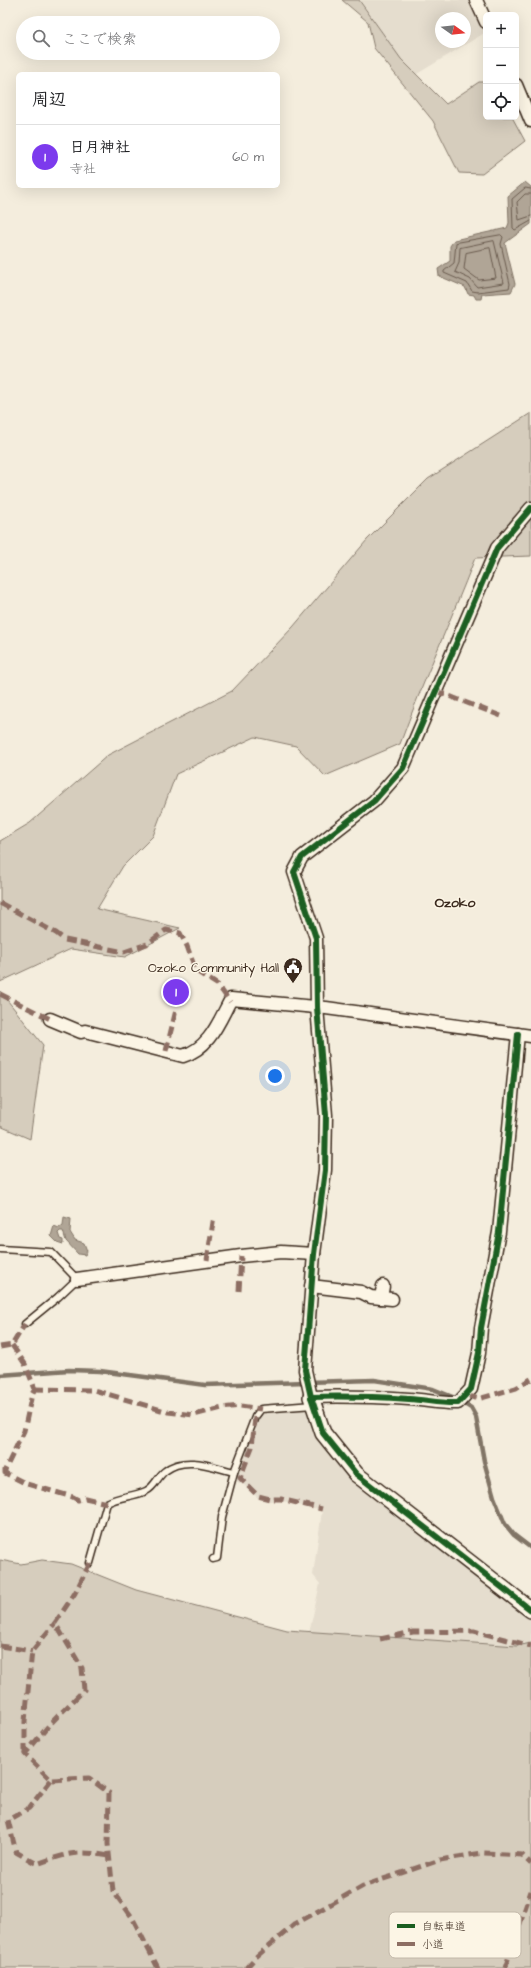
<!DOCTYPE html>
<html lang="ja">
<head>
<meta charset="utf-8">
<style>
	body { margin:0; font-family:"Architects Daughter","Klee One",sans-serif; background:#f6f6f6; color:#202124 }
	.controls { position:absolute; right:12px; top:12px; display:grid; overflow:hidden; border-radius:6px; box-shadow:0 4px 16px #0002 }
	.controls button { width:36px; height:36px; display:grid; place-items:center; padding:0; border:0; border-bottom:1px solid #e0e0e0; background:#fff; color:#202124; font:20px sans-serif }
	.compass { position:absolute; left:435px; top:12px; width:36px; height:36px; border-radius:50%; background:#fff; box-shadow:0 4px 16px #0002; rotate:105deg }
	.you { position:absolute; left:275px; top:1076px; width:14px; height:14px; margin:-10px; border:3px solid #fff; border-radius:50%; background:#1a73e8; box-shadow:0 0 0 6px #1a73e833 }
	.badge { display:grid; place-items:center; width:26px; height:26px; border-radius:50%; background:#7c3aed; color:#fff; font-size:13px; font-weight:700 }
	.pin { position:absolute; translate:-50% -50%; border:2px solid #fff; box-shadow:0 1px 4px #0006 }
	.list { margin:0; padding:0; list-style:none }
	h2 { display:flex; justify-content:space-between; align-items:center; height:52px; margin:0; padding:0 16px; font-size:17px }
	h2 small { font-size:13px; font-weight:400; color:#757577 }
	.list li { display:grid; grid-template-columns:26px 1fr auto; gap:12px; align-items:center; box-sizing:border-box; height:64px; padding:0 16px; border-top:1px solid #e0e0e0 }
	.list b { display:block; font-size:15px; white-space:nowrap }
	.list p { margin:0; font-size:13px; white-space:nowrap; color:#757577 }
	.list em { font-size:13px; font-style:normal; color:#757577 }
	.icon { flex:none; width:22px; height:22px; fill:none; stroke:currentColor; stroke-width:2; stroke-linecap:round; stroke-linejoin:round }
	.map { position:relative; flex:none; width:531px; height:1968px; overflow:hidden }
	.search { position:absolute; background:#fff; box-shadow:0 4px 16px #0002; left:16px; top:16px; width:264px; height:44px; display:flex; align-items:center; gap:10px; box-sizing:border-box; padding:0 14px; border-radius:22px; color:#757577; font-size:15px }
	.panel { position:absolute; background:#fff; box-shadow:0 4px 16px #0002; left:16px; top:72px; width:264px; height:116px; border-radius:6px }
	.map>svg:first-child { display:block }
	.built { fill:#e5ddce; fill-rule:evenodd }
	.green { fill:#d6cdbd; stroke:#887c6e }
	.water { fill:#b0a596; stroke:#817466 }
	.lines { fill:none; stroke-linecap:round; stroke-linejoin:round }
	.shore { stroke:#6a5b4e; stroke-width:1 }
	.stream { stroke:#817466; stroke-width:4.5 }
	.service-casing { stroke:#3b2a1e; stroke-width:9 }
	.minor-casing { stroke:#3b2a1e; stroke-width:15 }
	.tertiary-casing { stroke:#3b2a1e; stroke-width:18 }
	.service { stroke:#fcf5e5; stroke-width:6 }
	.minor { stroke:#fcf5e5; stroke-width:12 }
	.tertiary { stroke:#fcf5e5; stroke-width:15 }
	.quiet { stroke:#8d6e63; stroke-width:5; stroke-dasharray:10 5; stroke-linecap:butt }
	.cycleway-casing { stroke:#fcf5e5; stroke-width:8 }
	.cycleway { stroke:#1b5e20; stroke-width:6 }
	.labels { text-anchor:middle; stroke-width:3; stroke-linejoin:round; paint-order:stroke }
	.poi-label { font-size:13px; fill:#3b2a1e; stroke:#fcf5e5; text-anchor:end }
	.neighbourhood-label { font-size:14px; font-weight:bold; fill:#3b2a1e; stroke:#fcf5e5 }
	.key { fill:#fcf5e5; stroke:#c2b8a9; stroke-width:1 }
	.key-label { font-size:11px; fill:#3b2a1e }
</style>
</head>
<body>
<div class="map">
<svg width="531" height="1968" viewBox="0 0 531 1968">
	<rect width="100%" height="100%" fill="#f4eddd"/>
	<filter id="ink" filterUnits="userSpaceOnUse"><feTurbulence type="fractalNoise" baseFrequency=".025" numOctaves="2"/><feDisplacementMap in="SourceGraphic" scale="8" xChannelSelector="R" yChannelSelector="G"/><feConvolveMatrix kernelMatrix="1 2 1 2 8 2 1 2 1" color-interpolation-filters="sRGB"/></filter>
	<g filter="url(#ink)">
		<g class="built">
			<path d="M360,0H471L486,32L412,77ZM441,18H465V42H441Z"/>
			<polygon points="306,1408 330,1454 343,1469 531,1617 531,1669 305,1651 320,1584 313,1575 322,1511 279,1500 270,1501 258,1498 244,1485 235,1481 241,1461 260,1416 271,1409"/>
		</g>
		<g class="green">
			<polygon points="342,0 359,0 401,59 446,104 479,82 486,82 486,117 512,117 525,141 482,174 459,173 433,121 374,48 368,22"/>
			<path d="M531,413V556L475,558C451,620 423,681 400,744L325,776L296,746L255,737L176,774L153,836L123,866L97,909L180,928L125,957L71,949L0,982V841L30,823L108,755L232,691L293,627L367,540L428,479Z"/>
			<polygon points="0,991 43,1045 30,1139 0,1126"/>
			<polygon points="0,1560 21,1564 42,1560 71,1564 136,1590 287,1630 517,1646 531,1643 531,1968 0,1968"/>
		</g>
		<g class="water">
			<polygon points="525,182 531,187 531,224 505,243 515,284 511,292 482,294 481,299 476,299 474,295 468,294 465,287 439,276 438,269 450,261 450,246 454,240 507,228 509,223 508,196"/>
			<polygon points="64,1217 71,1219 70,1232 75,1240 84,1243 87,1251 85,1255 78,1254 66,1241 63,1231 60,1231 58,1233 60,1239 63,1240 63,1244 57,1242 51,1236 54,1226 59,1228 63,1225"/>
		</g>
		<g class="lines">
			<g class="shore">
				<polyline points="531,189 525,188 512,199 513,228 515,230 531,221"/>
				<polyline points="531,194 525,194 517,202 519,220 531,216"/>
				<polygon points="501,235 503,237 501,244 510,284 509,288 478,292 472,291 467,283 444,273 444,271 454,263 456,243"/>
				<polygon points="494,241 504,283 477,287 470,279 455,272 459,263 460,248"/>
				<polygon points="490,248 496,278 479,280 464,269 466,253"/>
			</g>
			<polyline class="stream" points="0,1375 69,1370 100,1371 205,1385 374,1380 433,1389 455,1398 471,1408 476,1417 484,1461 494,1497 505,1524 514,1535 531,1548"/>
			<defs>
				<g id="service">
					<polyline points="0,1249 51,1252 77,1279 58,1297 25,1324"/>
					<polyline points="213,1559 217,1558 222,1517 234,1472"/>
					<path d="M90,1563L107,1503C119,1496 133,1497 146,1491C155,1487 157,1477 165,1471C185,1455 213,1467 234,1472L255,1417L261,1409L313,1405"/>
				</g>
				<g id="minor">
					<polyline points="476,0 486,22"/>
					<polyline points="516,85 531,121"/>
					<path d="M50,1019L81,1032L85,1031L183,1056C210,1048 219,1021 231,999L326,1008L531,1036"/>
					<path d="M518,1034L499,1232L481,1328L479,1353L471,1389L458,1403C442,1404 426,1400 409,1399C377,1397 344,1396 311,1397L305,1370L314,1254L325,1170L326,1115L317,1007L316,938L294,872L302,857L374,801L403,768L497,548L531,508"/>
					<polyline points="77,1279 241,1256 281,1252 314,1254"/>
					<polyline points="311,1286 361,1292 371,1297 392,1299"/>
					<polyline points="381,1298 383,1286"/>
				</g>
				<polyline id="tertiary" points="311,1397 323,1433 356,1474 531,1610"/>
			</defs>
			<use href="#service" class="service-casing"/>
			<use href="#minor" class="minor-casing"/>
			<use href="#tertiary" class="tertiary-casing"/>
			<use href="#service" class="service"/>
			<use href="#minor" class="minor"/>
			<use href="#tertiary" class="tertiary"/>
			<g class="quiet">
				<polyline points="436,691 501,716"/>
				<polyline points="0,903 56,933 65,940 124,952 147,944 166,930 180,933 187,946 196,971 218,985 230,1002"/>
				<polyline points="0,994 50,1019"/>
				<polyline points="166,1051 176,1010"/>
				<polyline points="207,1260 214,1216"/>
				<polyline points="239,1291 241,1256"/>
				<polyline points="12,1345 25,1364 35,1389 32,1394 24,1431 5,1470 5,1473 27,1484 73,1497 78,1500 85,1498 107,1503"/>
				<polyline points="0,1347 12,1345 25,1324"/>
				<polyline points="35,1389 94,1390 168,1412 194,1415 222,1408 240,1406 261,1409"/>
				<polyline points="467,1395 478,1399 516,1388 531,1379"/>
				<polyline points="255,1417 252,1447 240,1478 258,1496 270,1499 281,1499 322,1509"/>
				<polyline points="90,1563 75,1593 55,1623 82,1668 84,1690 50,1724 25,1754 51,1780 89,1778 109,1793 108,1844 113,1891 132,1917 158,1968"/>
				<polyline points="380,1639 413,1632 474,1631 531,1646"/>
				<polyline points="0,1646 32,1651"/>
				<polyline points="25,1754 25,1721 32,1651 55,1623"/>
				<path d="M51,1780L29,1808L8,1820L16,1852L37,1864C68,1853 77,1850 109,1856"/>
				<polyline points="246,1968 257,1956 295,1924 363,1886 440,1860 482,1853 522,1855 531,1864"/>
				<polyline points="505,1968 531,1891"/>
			</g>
			<defs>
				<g id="cycleway">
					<polyline points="531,508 497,548 403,768 374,801 302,857 294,872 316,938 317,1007 326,1115 325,1170 314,1254 305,1370 311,1397 323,1433 356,1474 531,1610"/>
					<path d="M311,1397C344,1396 377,1397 409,1399C426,1400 442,1404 458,1403L471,1389L479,1353L481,1328L499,1232L518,1034"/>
				</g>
			</defs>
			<use href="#cycleway" class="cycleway-casing"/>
			<use href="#cycleway" class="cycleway"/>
		</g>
	</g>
	<defs>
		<symbol id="civic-pin" viewBox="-11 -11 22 30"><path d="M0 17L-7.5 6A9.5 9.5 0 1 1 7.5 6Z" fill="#3b2a1e" stroke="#fcf5e5"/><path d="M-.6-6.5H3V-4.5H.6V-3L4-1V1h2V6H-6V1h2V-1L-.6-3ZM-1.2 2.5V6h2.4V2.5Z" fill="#fff"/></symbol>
	</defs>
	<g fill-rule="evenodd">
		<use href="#civic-pin" x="282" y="956" width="22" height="30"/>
	</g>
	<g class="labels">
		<g class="poi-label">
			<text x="279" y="972">Ozoko Community Hall</text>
		</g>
		<g class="neighbourhood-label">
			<text x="455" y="907">Ozoko</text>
		</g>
	</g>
	<rect x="389" y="1912" width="132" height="46" rx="6" class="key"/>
	<rect x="397" y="1924" width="18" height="4" fill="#1b5e20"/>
	<rect x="397" y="1942" width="18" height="4" fill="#8d6e63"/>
	<g class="key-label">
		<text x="422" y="1930">自転車道</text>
		<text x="422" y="1948">小道</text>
	</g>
</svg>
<div class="controls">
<button>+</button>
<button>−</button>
<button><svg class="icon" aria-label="locate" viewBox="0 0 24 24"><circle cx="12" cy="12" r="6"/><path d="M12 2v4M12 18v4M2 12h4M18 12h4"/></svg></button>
</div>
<svg class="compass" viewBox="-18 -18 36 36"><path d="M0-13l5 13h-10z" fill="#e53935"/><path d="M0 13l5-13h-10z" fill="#757577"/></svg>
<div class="you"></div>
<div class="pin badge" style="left:176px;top:992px">1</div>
<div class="search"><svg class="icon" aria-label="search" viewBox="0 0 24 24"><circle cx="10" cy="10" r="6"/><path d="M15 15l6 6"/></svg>ここで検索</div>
<section class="panel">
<h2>周辺<small></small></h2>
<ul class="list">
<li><span class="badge">1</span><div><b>日月神社</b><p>寺社</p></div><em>60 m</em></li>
</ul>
</section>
</div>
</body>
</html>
